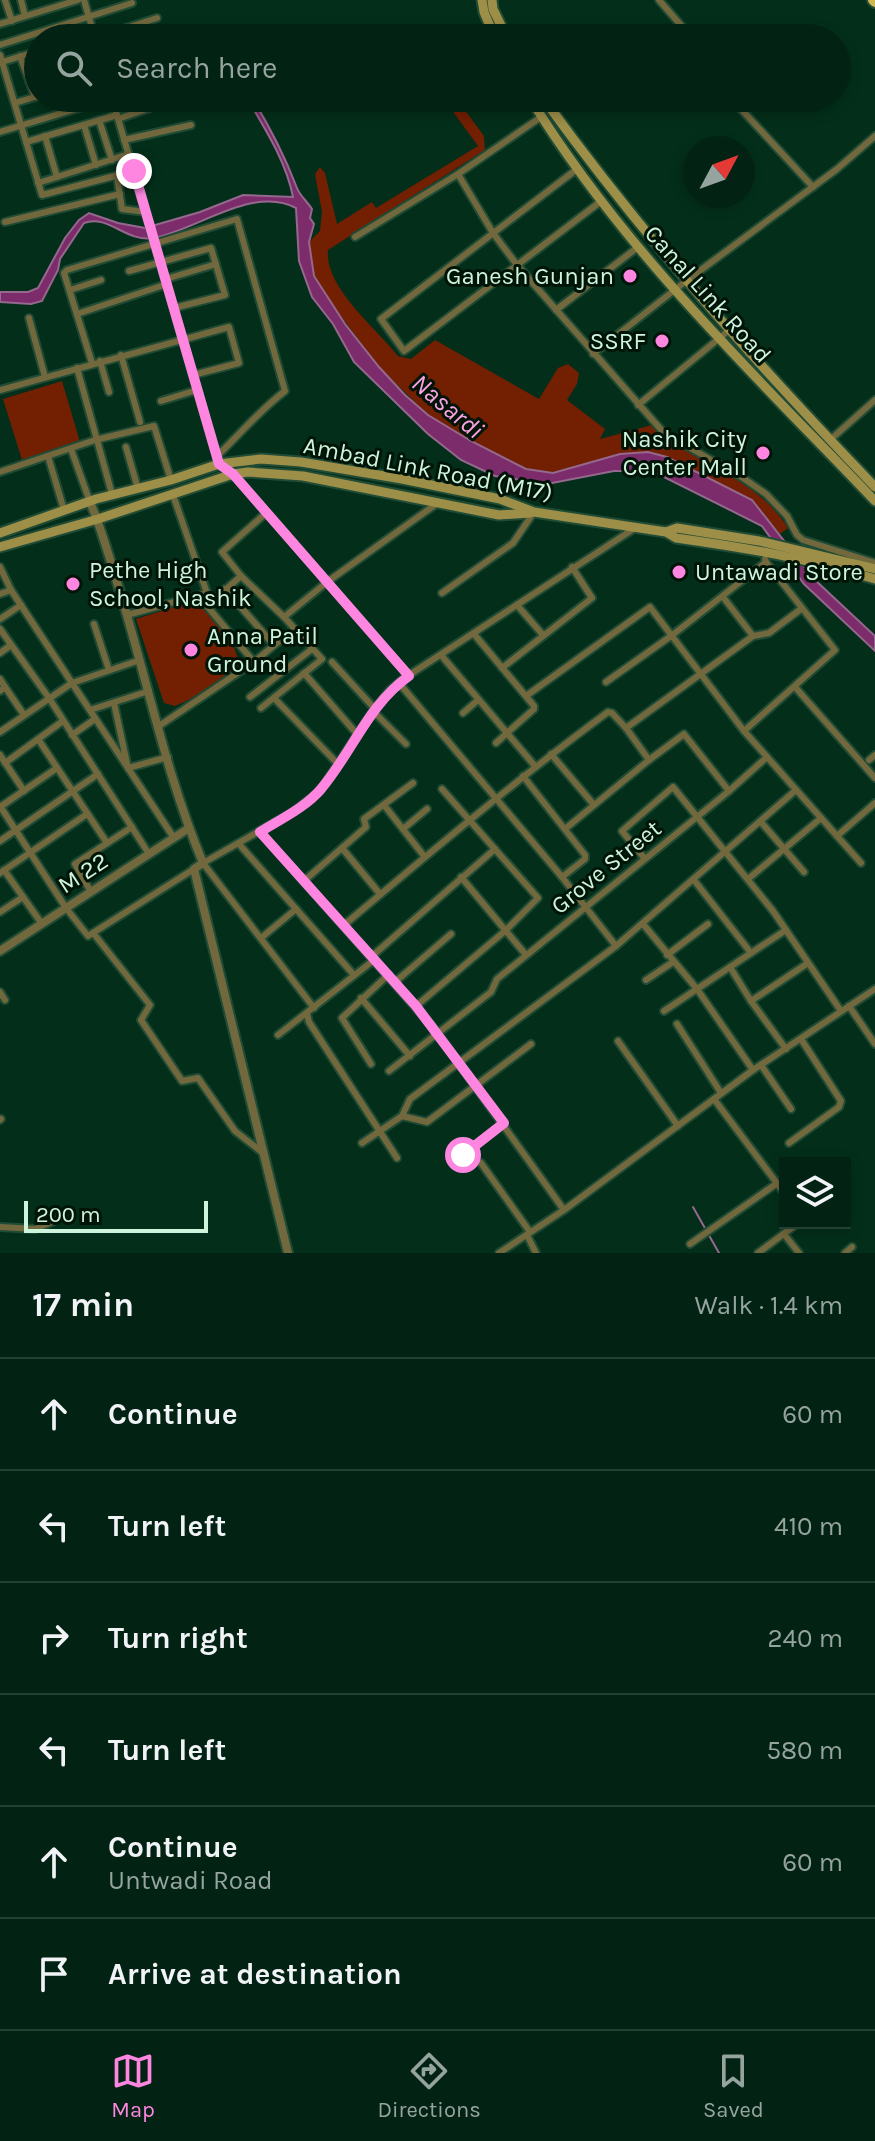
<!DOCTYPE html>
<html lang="en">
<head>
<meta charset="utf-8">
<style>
	body { margin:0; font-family:Karla,sans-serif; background:#0c2b1d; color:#f1f3f6 }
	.controls { position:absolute; right:24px; bottom:24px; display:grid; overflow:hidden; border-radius:0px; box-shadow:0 4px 12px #0003 }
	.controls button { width:72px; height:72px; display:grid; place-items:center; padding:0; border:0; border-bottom:2px solid #234034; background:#022314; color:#f1f3f6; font:40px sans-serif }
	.compass { position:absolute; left:683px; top:136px; width:72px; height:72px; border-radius:50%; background:#022314; box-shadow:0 4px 12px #0003; rotate:49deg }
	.scale { position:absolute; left:24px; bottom:20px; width:184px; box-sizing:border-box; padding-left:8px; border:4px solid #cff4dc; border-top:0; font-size:22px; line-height:28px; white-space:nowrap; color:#cff4dc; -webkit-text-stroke:6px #001408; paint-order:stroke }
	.stop { position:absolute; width:24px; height:24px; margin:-18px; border:6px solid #fe86e1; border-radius:50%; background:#fff }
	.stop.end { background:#fe86e1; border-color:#fff; box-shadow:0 2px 8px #0008 }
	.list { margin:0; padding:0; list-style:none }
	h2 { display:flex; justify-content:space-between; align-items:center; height:104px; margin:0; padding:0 32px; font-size:34px }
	h2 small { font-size:26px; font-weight:400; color:#96a4a0 }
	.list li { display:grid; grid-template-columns:52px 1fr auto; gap:24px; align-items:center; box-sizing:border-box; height:112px; padding:0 32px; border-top:2px solid #234034 }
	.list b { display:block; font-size:30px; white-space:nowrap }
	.list p { margin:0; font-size:26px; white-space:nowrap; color:#96a4a0 }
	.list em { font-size:26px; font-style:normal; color:#96a4a0 }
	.icon { flex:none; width:44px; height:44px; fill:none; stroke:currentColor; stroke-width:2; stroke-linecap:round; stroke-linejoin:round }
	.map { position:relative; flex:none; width:875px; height:1253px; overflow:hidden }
	.search { position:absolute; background:#022314; box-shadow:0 4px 12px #0003; left:24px; right:24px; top:24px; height:88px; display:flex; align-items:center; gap:20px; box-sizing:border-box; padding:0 28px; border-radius:44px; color:#96a4a0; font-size:30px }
	.sheet { height:776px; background:#022314 }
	nav { display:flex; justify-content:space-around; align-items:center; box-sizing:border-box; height:112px; border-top:2px solid #234034; background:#022314; font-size:22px; color:#96a4a0 }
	nav a { display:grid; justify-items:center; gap:4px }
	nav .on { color:#fe86e1 }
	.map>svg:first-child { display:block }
	.green { fill:#721f02 }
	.water { fill:#7c2c6b; stroke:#95688d; stroke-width:2 }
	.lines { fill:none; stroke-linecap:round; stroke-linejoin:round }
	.stream { stroke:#95688d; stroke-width:2 }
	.minor-casing { stroke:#204b35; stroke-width:10 }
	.tertiary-casing { stroke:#204b35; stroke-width:12 }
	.secondary-casing { stroke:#204b35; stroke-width:13 }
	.trunk-casing { stroke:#204b35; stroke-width:14 }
	.minor { stroke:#72683e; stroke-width:6 }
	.tertiary { stroke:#72683e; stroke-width:8 }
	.secondary { stroke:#9d8e48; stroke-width:9 }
	.trunk { stroke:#ceb74f; stroke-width:10 }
	.route { stroke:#fe86e1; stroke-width:10 }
	.poi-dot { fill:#fe86e1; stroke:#001408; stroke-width:3 }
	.labels { text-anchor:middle; stroke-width:6; stroke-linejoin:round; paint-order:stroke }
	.poi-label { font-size:24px; fill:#cff4dc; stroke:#001408; text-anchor:end }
	.street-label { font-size:24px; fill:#cff4dc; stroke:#001408 }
	.water-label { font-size:26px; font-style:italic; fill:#fba2e3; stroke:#001408 }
</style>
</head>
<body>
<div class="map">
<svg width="875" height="1253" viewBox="0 0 875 1253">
	<rect width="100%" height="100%" fill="#032f1a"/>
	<g class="green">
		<path d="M443,98H456L484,136L485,150L328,250C324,287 377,329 398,356L411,359L435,340L539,399L558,368L568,364L579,373L577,384L567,400L605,429L600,439L652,425C695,458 760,482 788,528L780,534L752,500L707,478L620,454L552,473L526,469L471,441L428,415L379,367L330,302L314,276L309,242L320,231L322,212L315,174L320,167L325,173L337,224L372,202L376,208L478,146Z"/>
		<polygon points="62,381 80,442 22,460 3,399"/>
		<path d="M190,602C218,613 232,635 239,663L227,683L175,706L164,703L136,619Z"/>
	</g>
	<path class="water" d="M247,98H252C270,127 285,157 297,188C300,196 307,201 312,209L310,218L314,224L309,242L314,276L345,324L379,367L405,395L428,415L471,441L526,469L553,473L620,454L648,452L667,457L752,500L814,579L875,636V651L804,584L762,526L652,471H614L547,484L495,476L461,460L428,434L354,362L333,324L312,297L299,261L296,208C253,185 199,229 154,238C126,243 109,214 84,223L60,259L58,270L42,301L31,304L0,302V292H28L38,288L65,238L79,220L89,213L118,223L145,228L200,212L243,195L293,197C286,161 265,129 247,98Z"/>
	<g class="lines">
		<polyline class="stream" points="693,1207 719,1253"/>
		<defs>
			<g id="minor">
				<polyline points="5,0 12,21"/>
				<polyline points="21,0 25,16"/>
				<polyline points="84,0 95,38"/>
				<polyline points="659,0 692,38"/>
				<polyline points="0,24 78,0"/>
				<polyline points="137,25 141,38"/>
				<polyline points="95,38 157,18"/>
				<polyline points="0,45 132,3"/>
				<polyline points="0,55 42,195 134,171"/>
				<polyline points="20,56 35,97"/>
				<polyline points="2,62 38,51"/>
				<polyline points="15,103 38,96"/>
				<polyline points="741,109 813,187"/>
				<polyline points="118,119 179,98"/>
				<polyline points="99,120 112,160"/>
				<polyline points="84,125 96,165"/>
				<polyline points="0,132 112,98 219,464 233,474 409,676"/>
				<polyline points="45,136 57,177"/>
				<polyline points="124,140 191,125"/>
				<polyline points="26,142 117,115"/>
				<polyline points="577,169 381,319 404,351 600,202"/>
				<polyline points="458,174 493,233 517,265 664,433 743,478 766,494 787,516 797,535 803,540 875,563"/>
				<polyline points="117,176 122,209 146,212"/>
				<polyline points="38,183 129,154"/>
				<polyline points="5,222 120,194"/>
				<polyline points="355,237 458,174 541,117"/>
				<polyline points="129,271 211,248 225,295 174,308"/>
				<polyline points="166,279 216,264"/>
				<polyline points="70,290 101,280"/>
				<polyline points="556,310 638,247"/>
				<polyline points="77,314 167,284"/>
				<polyline points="29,318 45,377"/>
				<polyline points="593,354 686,281 837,169 875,136"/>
				<polyline points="121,355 140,422"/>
				<polyline points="100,361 109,392"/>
				<path d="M92,363L64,273L67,270L237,219L285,391C260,410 240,434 217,456"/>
				<polyline points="77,368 112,494"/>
				<polyline points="0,390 229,327 239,363 193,375"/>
				<polyline points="161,401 197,390"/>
				<polyline points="638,405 728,331"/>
				<polyline points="830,440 875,400"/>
				<polyline points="126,447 138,489"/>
				<polyline points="71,449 90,502"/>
				<polyline points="48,456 64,510"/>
				<polyline points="0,472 95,440 154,426 171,480"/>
				<polyline points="173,495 207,593 207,604"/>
				<polyline points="266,513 222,552 241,576 207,606 254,662 294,629"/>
				<polyline points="766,562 835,650 744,731 861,863"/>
				<polyline points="0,567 11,590"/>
				<polyline points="241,576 284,617"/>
				<polyline points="225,589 274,645"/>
				<polyline points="442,593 513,543 534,512"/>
				<polyline points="0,594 11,590 72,683 0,732"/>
				<polyline points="517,605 543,635"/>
				<polyline points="127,615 207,593"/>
				<polyline points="0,619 21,605"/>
				<polyline points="94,624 109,670"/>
				<polyline points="0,629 49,698 149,854"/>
				<polyline points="753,636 769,633 801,609"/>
				<polyline points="0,653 11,645"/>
				<polyline points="441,655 507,733 534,709 534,706 474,634"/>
				<polyline points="140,660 72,683 174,838"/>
				<polyline points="332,662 375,709"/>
				<polyline points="502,668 592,598 572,567"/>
				<polyline points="304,673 357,734"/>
				<polyline points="0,679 5,687 0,691"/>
				<polyline points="606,682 671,636 766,562 765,559"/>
				<polyline points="399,683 562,877 616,946 796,790"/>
				<polyline points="5,687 24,715"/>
				<polyline points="795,687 875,778"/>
				<polyline points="526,696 650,607 744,731"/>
				<polyline points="250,697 312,649"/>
				<polyline points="274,698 338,764"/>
				<polyline points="114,703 128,768 168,757"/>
				<polyline points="261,708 322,659 284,617 327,582 439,502"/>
				<polyline points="90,710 149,691"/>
				<polyline points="373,711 406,744"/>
				<polyline points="463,713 478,700"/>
				<polyline points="159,726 254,662"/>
				<polyline points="72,735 95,719"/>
				<polyline points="38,739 107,843"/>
				<polyline points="496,743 507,733 535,766"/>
				<polyline points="551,754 594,805"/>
				<polyline points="0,755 24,791"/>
				<polyline points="869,760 875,755"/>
				<polyline points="5,763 63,721"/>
				<polyline points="523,776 585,855 585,859 562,877"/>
				<polyline points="729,791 767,757"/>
				<polyline points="384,805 424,856"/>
				<polyline points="0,806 66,908 88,936 194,869"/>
				<polyline points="0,807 57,768"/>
				<polyline points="761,822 804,872"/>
				<polyline points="403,829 427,809"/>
				<polyline points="565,829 649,760"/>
				<polyline points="260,832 432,1026 564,1210"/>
				<polyline points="837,836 875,803"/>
				<polyline points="0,841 98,774"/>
				<polyline points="239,844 354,975"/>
				<polyline points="342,848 380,894"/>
				<polyline points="645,859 622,831 673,787 773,911 841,1011"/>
				<polyline points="4,870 23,897"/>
				<polyline points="0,873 87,814"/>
				<polyline points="461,877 526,955"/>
				<polyline points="748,879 821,818"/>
				<polyline points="305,880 366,827 364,819 413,783"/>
				<polyline points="91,892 75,864 132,827"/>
				<polyline points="0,912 23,897 42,924"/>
				<polyline points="643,924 697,989 753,1070"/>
				<path d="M344,925C431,852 517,779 608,712L612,713L626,728L753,636L723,597"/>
				<polyline points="94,934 150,1005 141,1020 182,1081 198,1078 235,1131 263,1153"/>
				<polyline points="261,938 296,909"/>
				<polyline points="751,953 786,930"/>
				<polyline points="667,955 708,924"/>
				<polyline points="371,957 495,849"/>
				<polyline points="730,967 751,1001 786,1049"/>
				<polyline points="646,980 673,962"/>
				<polyline points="395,982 451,934"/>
				<polyline points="0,992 5,1000"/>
				<polyline points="361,998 410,1056"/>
				<polyline points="751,1001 808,963"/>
				<polyline points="416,1006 505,931 538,898 442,789"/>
				<polyline points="849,1006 875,1044"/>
				<polyline points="314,1008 203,863 293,812 320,791 373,711 390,690 406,677 635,528"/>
				<polyline points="664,1011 751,953 694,880"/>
				<polyline points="307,1014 309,1022 397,1158"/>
				<polyline points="677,1024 721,1093"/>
				<polyline points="278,1035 374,960"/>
				<polyline points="618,1041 678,1126"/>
				<polyline points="371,1064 342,1018 388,975"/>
				<polyline points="761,1065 791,1109"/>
				<polyline points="389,1071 491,992 497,979 729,791 684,734 649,760 626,728"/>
				<polyline points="714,1099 785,1194"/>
				<polyline points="402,1116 427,1122 531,1044"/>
				<polyline points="0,1120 1,1119"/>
				<polyline points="362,1143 402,1116 410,1099 616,946"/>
				<polyline points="789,1143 839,1107 841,1101 801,1039"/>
				<polyline points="463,1155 504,1123"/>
				<polyline points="481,1163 530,1232"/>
				<polyline points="0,1227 35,1229 54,1221"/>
				<polyline points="784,1234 799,1253"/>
				<polyline points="527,1235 536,1253"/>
				<polyline points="690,1244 776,1184"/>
				<polyline points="499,1253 564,1210 753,1070 875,989"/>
				<polyline points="758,1253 798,1223"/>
				<polyline points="845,1253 852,1247"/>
			</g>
			<g id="tertiary">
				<path d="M90,502C103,532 111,564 121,595C148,684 167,777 203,863L194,869L288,1253"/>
				<polyline points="0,951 189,828"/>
			</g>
			<g id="secondary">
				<polyline points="482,0 484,12 495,38"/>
				<polyline points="492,0 493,9 507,38"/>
				<path d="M530,98C623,250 753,373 875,501"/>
				<path d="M543,98C645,239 755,362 875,487"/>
				<polyline points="666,532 677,528 759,541 875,569"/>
				<path d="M0,533L96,499L171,480L219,464L261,459L301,462L402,479L500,499L534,512L666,532L676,538C747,548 806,558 875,579"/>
				<polyline points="0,547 98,519 233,474 248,472 303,476 499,515 530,513"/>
			</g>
			<polyline id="trunk" points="873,0 875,2"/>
		</defs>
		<use href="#minor" class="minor-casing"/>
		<use href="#tertiary" class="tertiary-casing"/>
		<use href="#secondary" class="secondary-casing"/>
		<use href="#trunk" class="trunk-casing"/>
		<use href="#minor" class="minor"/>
		<use href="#tertiary" class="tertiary"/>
		<use href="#secondary" class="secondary"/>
		<use href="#trunk" class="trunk"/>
	</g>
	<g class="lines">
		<path class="route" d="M134,171L219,464L233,474L409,676C368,705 353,751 321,789C306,807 281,819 260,832L416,1006L504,1123L463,1155"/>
	</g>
	<g class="poi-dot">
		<circle cx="630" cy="276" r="8"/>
		<circle cx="662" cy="341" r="8"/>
		<circle cx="763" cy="453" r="8"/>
		<circle cx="679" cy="572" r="8"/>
		<circle cx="73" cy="584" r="8"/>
		<circle cx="191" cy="650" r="8"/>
	</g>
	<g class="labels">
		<g class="poi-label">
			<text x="614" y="284">Ganesh Gunjan</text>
			<text x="646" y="349">SSRF</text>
			<text x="747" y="447">Nashik City<tspan x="747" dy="28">Center Mall</tspan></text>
			<text x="89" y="578" text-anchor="start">Pethe High<tspan x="89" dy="28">School, Nashik</tspan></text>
			<text x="695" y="580" text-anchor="start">Untawadi Store</text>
			<text x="207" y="644" text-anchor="start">Anna Patil<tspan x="207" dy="28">Ground</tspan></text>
		</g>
		<g class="street-label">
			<text transform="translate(708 294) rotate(48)" y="8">Canal Link Road</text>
			<text transform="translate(428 469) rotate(11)" y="8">Ambad Link Road (M17)</text>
			<text transform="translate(606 867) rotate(-39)" y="8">Grove Street</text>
			<text transform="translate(83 873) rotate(-33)" y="8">M 22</text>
		</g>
		<g class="water-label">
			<text transform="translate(448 406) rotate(40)" y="9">Nasardi</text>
		</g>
	</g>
</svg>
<div class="controls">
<button><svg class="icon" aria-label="layers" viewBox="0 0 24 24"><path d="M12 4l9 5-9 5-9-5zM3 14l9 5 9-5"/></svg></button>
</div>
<svg class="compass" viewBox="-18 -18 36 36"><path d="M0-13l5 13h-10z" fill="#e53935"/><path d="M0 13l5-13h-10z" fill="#96a4a0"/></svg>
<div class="scale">200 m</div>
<div class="stop" style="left:463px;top:1155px"></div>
<div class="stop end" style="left:134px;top:171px"></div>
<div class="search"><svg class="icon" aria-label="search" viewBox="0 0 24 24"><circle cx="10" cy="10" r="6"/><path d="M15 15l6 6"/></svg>Search here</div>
</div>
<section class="sheet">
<h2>17 min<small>Walk · 1.4 km</small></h2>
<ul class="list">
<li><svg class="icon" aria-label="ahead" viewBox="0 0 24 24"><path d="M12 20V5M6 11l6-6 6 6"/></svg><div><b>Continue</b></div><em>60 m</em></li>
<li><svg class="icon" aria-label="left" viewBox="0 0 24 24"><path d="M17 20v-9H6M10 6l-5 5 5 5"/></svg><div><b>Turn left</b></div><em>410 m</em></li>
<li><svg class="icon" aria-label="right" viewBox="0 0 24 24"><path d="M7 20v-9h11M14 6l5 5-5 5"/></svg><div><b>Turn right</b></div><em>240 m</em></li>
<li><svg class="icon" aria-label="left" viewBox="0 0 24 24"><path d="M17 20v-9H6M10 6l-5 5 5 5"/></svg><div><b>Turn left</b></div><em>580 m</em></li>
<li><svg class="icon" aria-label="ahead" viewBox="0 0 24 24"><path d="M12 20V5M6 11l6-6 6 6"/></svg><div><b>Continue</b><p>Untwadi Road</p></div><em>60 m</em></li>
<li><svg class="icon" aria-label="arrive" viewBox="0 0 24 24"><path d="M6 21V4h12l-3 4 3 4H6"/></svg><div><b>Arrive at destination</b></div></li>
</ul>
</section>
<nav>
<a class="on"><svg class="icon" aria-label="map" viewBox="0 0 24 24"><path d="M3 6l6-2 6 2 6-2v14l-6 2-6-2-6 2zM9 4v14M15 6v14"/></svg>Map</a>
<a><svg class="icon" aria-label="directions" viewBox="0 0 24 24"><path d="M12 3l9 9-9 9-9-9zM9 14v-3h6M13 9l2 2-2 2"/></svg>Directions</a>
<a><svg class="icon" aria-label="saved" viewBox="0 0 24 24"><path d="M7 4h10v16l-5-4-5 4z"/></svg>Saved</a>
</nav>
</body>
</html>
